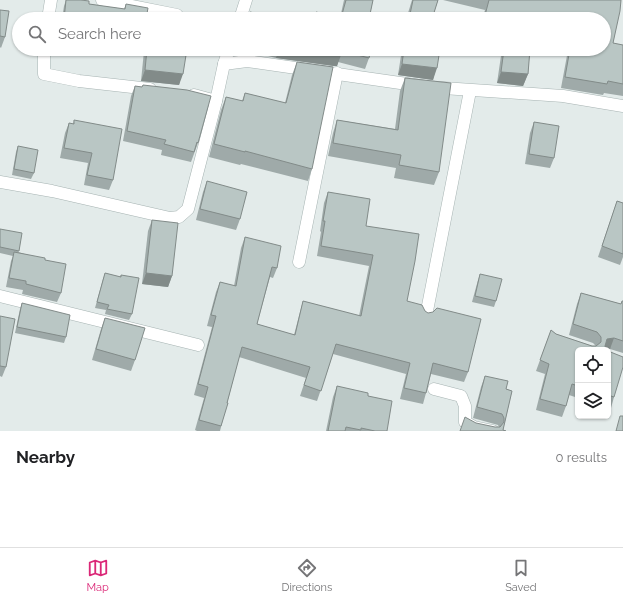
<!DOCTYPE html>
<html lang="en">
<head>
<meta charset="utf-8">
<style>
	body { margin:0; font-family:Raleway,sans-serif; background:#f6f6f6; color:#202124 }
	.controls { position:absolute; right:12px; bottom:12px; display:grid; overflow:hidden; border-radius:6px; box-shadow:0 1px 3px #0004 }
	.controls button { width:36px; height:36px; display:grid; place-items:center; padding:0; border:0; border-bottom:1px solid #e0e0e0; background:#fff; color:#202124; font:20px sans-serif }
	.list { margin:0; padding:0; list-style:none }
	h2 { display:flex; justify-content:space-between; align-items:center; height:52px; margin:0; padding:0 16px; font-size:17px }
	h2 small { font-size:13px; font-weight:400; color:#757577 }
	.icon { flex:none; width:22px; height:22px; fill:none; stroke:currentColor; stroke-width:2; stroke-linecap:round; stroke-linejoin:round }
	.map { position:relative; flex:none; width:623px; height:431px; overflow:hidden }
	.search { position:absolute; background:#fff; box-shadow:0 1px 3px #0004; left:12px; right:12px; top:12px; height:44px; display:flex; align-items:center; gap:10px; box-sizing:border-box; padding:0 14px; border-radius:22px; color:#757577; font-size:15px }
	.sheet { height:116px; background:#fff }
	nav { display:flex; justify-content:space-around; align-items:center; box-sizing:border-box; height:56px; border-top:1px solid #e0e0e0; background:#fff; font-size:11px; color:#757577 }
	nav a { display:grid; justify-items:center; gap:2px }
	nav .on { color:#db2777 }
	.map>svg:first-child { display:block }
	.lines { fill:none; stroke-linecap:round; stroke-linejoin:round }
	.minor-casing { stroke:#a6b3b2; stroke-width:13 }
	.minor { stroke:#fff; stroke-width:12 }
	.wall { fill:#9faaa9 }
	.shaded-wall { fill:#828b89 }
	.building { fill:#b9c6c4; stroke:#828b89 }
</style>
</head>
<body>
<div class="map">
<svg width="623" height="431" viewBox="0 0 623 431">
	<rect width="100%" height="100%" fill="#e3ebea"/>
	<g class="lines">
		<defs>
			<g id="minor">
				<polyline points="102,0 177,15"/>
				<polyline points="48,19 51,0"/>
				<polyline points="240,19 246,0"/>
				<polyline points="44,49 44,74 79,81 150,89"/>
				<polyline points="224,64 229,49"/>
				<polyline points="194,95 216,101 224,64 247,61 428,87 563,96 623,106"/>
				<polyline points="0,182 52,191 170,218 179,217 188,209 216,101"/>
				<polyline points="299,262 337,73"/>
				<polyline points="0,296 198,345"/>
				<polyline points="426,316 470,91"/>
				<polyline points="434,389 461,396 465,406 465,422 474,427 493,431"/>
			</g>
		</defs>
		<use href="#minor" class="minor-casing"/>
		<use href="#minor" class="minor"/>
	</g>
	<g class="wall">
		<polygon points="66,0 81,0 89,4 124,9 126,4 146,19 62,19 64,6"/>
		<polygon points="344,0 373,0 369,19 313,19 316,12 340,18"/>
		<polygon points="412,0 438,0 432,19 407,19 408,13"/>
		<polygon points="443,0 621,0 613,43 623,45 623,96 604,93 603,95 561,88 568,50 565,49 604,49 604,19 482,19 485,10"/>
		<polygon points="0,10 5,37 1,48 0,47"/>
		<polygon points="145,49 187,49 179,85 141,81 144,51"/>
		<polygon points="240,49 371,49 369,58 365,69 338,62 337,66 334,66 276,58"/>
		<polygon points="402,49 440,49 433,80 398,75"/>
		<polygon points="500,49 530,49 528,74 523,86 497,83 502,49"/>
		<polygon points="297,62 312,169 308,181 241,164 240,165 209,157 221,110 226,97 242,101 245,93 285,103 292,75"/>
		<polygon points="405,78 439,172 434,185 394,178 396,168 328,156 333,133 337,120 395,129 400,91"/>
		<polygon points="143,85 198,143 191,162 161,155 162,150 123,141 131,96 135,86 142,87"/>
		<polygon points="74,120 113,180 109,190 84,185 88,163 60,158 65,133 69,123 73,124"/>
		<polygon points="534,122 554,158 550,168 525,164 530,133"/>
		<polygon points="18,146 34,173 31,179 12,175 16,152"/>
		<polygon points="207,181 240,219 236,230 196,220 203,192"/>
		<polygon points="328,192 366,226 407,301 425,311 468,372 464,382 431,374 426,393 423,404 400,399 406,374 333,354 317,401 300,396 306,378 239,357 220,431 197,431 195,430 204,398 194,395 212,327 207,326 216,292 220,282 234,286 241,248 245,237 277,268 273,278 270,277 257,324 294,335 300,312 303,301 359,316 369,266 317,256 321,232 320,231 324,203"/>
		<polygon points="617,201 623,203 623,257 620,265 598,257"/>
		<polygon points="152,220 172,276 168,287 142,284 148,231"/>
		<polygon points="0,229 19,251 18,252 45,260 61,293 57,302 22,294 23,290 6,287 11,261 13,256 0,253"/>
		<polygon points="105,273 120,277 121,275 132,314 129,320 105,314 106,310 95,308 103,279"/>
		<polygon points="480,274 496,301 494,307 472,302 478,280"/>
		<polygon points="581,293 621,304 623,301 623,353 610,349 578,350 578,398 569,395 566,406 562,417 536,410 545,374 536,371 551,330 556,334 592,346 596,346 593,343 569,335 577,304"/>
		<polygon points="22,303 66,337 64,343 15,333 20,309"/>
		<polygon points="0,316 6,367 2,377 0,376"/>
		<polygon points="105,318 135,360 131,371 92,360 101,329"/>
		<polygon points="608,351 614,397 611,408 608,407"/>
		<polygon points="485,376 506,389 512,391 503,430 495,427 499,427 498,425 473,418 481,387"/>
		<polygon points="337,386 368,396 387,431 326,431 333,397"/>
	</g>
	<g class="shaded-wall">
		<polygon points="279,49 296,49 341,55 337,66 334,66 276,58"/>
		<polygon points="402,64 437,68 433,80 398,75"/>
		<polygon points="145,70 183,74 179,85 141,81"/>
		<polygon points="501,72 528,74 523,86 497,83"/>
		<polygon points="146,273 172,276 168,287 142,284"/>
		<polygon points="614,338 610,349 603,350 607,339"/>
	</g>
	<g class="building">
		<polygon points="66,0 81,0 89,1 89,4 125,9 126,4 148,8 146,19 64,19"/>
		<polygon points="346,0 373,0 369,19 314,19 316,12 341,18"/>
		<polygon points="413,0 438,0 432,19 409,19"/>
		<polygon points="489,0 621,0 620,11 613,43 623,45 623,84 608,81 607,84 565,77 570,49 604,49 604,19 484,19"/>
		<polygon points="0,10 9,11 5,37 0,36"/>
		<polygon points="250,12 282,19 249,19"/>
		<polygon points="147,49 187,49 183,74 145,70"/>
		<polygon points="296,49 371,49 369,58 342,51 341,55 338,55"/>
		<polygon points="404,49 440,49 437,68 402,64"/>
		<polygon points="504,49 530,49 528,74 501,72"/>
		<polygon points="297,62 333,67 312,169 245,151 245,152 214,144 226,97 243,101 245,93 286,103"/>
		<polygon points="405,78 451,83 439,172 399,165 401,155 333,143 337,120 398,130"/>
		<polygon points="143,85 187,90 211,96 198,143 197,142 194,152 164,144 166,140 127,131 135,86 142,87"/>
		<polygon points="74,120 122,129 113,180 87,175 92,153 64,148 69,123 74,124"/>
		<polygon points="534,122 559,126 554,158 529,154"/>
		<polygon points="18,146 38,150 34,173 14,169"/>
		<polygon points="207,181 247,192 240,219 200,209"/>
		<polygon points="328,192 370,199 366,226 419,234 415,261 407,301 422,305 425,311 428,313 433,312 437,308 481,319 468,372 433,363 426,393 404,388 410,363 336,344 321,391 304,385 310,367 242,347 227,403 228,403 221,426 199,420 208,387 198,384 216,316 211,315 220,282 236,286 245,237 281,246 277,268 272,267 257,324 295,335 303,301 361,316 373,255 321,246 325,221 323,221"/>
		<polygon points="617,201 623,203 623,254 602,246"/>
		<polygon points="152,220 178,223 172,276 146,273"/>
		<polygon points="0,229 22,233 19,251 0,247"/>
		<polygon points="14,252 45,258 45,260 66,264 61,293 26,284 26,281 9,278"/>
		<polygon points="105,273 121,277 121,275 139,278 132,314 107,309 109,305 97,302"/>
		<polygon points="480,274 502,279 496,301 475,296"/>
		<polygon points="581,293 621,304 622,301 623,301 623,341 614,338 607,339 605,346 606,350 578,350 578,386 572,384 566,406 540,399 549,364 540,360 551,330 556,334 592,346 596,346 601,342 601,337 597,332 573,324"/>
		<polygon points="22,303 70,315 66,337 17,327"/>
		<polygon points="0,316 15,319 6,367 0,366"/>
		<polygon points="105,318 145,328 135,360 96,349"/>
		<polygon points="608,351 623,357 623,367 614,397 608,395"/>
		<polygon points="485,376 508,381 506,389 512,391 503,430 506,431 460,431 465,417 476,423 495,427 500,427 504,422 504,418 502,414 477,407"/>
		<polygon points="337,386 368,393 368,396 392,401 387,431 375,431 361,428 361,430 346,427 345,431 328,431"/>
		<polygon points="620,416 623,416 623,431 616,431"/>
	</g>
</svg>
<div class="controls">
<button><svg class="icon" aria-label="locate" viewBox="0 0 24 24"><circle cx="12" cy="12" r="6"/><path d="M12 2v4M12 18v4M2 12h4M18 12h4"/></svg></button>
<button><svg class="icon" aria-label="layers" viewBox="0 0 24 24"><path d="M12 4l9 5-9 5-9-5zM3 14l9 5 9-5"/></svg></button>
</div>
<div class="search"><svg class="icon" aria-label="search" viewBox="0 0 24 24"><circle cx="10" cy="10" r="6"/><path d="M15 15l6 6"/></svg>Search here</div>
</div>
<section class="sheet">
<h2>Nearby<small>0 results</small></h2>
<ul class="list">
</ul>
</section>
<nav>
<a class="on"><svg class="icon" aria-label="map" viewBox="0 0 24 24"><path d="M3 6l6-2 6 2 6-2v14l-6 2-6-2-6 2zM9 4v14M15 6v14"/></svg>Map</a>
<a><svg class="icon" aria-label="directions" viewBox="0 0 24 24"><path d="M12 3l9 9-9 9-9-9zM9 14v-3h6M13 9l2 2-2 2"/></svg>Directions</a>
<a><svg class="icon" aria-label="saved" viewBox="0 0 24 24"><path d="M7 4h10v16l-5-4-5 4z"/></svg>Saved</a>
</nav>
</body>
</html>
